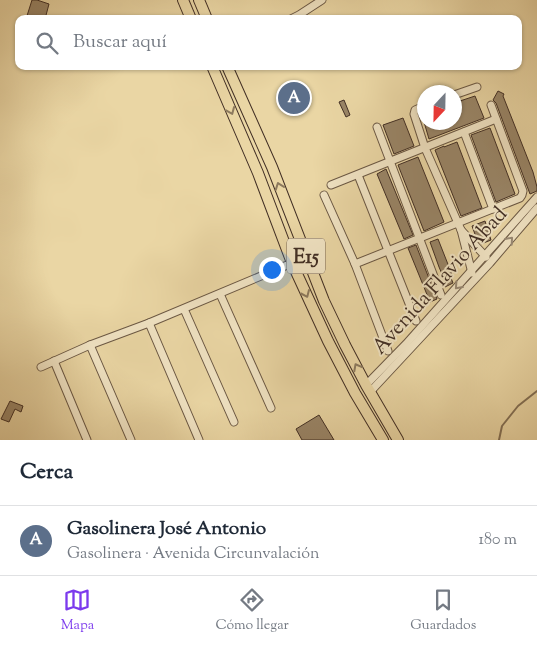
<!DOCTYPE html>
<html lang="es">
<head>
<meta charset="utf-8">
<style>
	body { margin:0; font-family:"Sorts Mill Goudy",serif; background:#f6f6f7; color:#1f2937 }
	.compass { position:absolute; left:417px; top:85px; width:45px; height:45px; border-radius:50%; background:#fff; box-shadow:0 1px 4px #0004; rotate:202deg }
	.you { position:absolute; left:271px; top:269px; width:18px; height:18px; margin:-12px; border:4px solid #fff; border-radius:50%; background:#1a73e8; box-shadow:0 0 0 8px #1a73e833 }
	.badge { display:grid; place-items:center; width:32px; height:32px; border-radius:50%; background:#7c3aed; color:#fff; font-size:16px; font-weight:700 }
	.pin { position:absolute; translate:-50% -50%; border:2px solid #fff; box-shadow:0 1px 5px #0006 }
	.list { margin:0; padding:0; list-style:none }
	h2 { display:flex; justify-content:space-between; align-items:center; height:65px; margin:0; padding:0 20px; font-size:21px }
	h2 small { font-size:16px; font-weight:400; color:#747a83 }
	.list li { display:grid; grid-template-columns:32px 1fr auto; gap:15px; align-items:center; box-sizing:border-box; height:70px; padding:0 20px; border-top:1px solid #e0e1e3 }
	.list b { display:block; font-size:19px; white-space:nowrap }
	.list p { margin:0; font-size:16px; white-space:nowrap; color:#747a83 }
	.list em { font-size:16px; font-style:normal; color:#747a83 }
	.icon { flex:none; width:28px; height:28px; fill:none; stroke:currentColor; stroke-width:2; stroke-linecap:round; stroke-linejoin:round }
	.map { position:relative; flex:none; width:537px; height:440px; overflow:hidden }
	.search { position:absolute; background:#fff; box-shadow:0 1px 4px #0004; left:15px; right:15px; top:15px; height:55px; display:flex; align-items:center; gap:12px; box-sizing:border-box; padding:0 18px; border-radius:10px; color:#747a83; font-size:19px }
	.sheet { height:135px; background:#fff }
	nav { display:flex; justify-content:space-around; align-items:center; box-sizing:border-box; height:70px; border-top:1px solid #e0e1e3; background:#fff; font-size:14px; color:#747a83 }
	nav a { display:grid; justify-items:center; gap:2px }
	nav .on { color:#7c3aed }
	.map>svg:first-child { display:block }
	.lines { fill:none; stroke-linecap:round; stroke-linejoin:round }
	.stream { stroke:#847156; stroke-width:2 }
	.building { fill:#998567; stroke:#412e24 }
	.minor-casing { stroke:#6b5844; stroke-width:9 }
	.highway-casing { stroke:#412e24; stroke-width:12 }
	.minor { stroke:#f1e4c4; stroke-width:7 }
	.highway { stroke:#ead6a4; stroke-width:10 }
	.oneway { stroke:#8d7a5e }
	.oneway2 { stroke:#998974 }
	.labels { text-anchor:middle; stroke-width:4; stroke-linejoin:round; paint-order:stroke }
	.shield { fill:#f1e4c4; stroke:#766554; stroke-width:1 }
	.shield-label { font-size:20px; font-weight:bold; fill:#412e24 }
	.street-label { font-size:21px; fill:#412e24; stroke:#f1e4c4 }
</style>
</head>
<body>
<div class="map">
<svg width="537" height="440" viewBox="0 0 537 440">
	<rect width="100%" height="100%" fill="#ead6a4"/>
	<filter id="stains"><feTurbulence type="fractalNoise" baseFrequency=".004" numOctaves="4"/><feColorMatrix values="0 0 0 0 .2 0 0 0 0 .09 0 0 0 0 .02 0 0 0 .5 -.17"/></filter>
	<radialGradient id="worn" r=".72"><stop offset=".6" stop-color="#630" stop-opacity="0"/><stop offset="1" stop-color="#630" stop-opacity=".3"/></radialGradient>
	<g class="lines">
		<polyline class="stream" points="499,440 502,426 518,406 537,391"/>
	</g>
	<g class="building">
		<polygon points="32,0 37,0 49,4 45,19 26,19"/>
		<polygon points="498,91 504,94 503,96 533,172 537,187 537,191 530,194 496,103 493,100"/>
		<polygon points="475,96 484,118 429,139 424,122 454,122 454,103"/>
		<polygon points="344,100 350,115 346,117 339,102"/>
		<polygon points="403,118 414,146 394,154 383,125"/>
		<polygon points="490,128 515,194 496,202 471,135"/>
		<polygon points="457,142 482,208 461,216 435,150 444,146 444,147"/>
		<polygon points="418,157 444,222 424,231 398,165"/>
		<polygon points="386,169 413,235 404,239 377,174"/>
		<polygon points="485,221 491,240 481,244 478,236 476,237 472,226"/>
		<polygon points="438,239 453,277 451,278 453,283 445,287 442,282 445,281 439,267 430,242"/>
		<polygon points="416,245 437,299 430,302 408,248"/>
		<polygon points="10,401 23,406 21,412 15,409 9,422 1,419"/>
		<polygon points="319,415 334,440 302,440 296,429"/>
	</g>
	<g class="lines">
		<defs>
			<g id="minor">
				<polyline points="291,19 299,15 322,0"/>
				<polyline points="454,95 477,87"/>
				<polyline points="424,106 415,110 414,114 425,148 461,230 472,273"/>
				<polyline points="377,127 441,295"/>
				<polyline points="464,132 493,209"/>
				<polyline points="358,175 416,321"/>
				<polyline points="331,185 496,119"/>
				<polyline points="324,195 355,264 388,351"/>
				<polyline points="461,230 486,257"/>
				<polyline points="355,264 520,198 522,195 523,191 491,105"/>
				<polyline points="220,294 271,408"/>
				<polyline points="184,309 234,422"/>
				<polyline points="149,323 199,440"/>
				<polyline points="90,345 131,440"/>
				<polyline points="54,361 87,440"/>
				<polyline points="41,367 90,345 149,323 292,263"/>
				<polyline points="366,385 406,344 537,197"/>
				<polyline points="370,392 490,263 537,208"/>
			</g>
			<g id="highway">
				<polyline points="183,0 191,19"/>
				<polyline points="199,0 207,19"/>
				<polyline points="212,66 258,173 292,263 328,341 355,393 383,440"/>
				<polyline points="227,66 272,167 324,301 345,345 366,385 398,440"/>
			</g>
		</defs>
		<use href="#minor" class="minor-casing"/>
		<use href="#highway" class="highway-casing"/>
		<use href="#minor" class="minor"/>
		<use href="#highway" class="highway"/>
	</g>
	<defs><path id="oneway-chevron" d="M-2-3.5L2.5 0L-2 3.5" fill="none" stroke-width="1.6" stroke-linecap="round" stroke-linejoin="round" transform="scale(1.25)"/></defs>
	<g class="oneway">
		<use href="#oneway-chevron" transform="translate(231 111) rotate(67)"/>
		<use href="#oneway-chevron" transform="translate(279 186) rotate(-110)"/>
		<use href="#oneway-chevron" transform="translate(306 294) rotate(66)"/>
		<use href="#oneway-chevron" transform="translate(357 367) rotate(-118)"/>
	</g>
	<g class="oneway2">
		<use href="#oneway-chevron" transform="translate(510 240) rotate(-49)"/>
		<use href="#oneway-chevron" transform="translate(458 286) rotate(132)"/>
	</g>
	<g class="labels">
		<rect class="shield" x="287" y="238.5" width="38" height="35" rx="4"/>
		<g class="shield-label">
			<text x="306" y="263">E15</text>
		</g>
		<g class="street-label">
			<text transform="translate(439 280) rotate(-48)" y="7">Avenida Flavio Abad</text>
		</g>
	</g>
	<rect width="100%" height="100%" filter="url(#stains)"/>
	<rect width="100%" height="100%" fill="url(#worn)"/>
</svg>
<svg class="compass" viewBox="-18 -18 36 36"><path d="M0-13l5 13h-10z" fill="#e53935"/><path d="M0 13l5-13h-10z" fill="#747a83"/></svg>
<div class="you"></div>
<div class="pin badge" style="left:294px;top:98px;background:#5c6f8a">A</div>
<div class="search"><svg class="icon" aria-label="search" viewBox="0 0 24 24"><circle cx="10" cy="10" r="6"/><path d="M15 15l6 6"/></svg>Buscar aquí</div>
</div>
<section class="sheet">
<h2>Cerca<small></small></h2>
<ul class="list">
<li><span class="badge" style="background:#5c6f8a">A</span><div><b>Gasolinera José Antonio</b><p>Gasolinera · Avenida Circunvalación</p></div><em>180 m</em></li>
</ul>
</section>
<nav>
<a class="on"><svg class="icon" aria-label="map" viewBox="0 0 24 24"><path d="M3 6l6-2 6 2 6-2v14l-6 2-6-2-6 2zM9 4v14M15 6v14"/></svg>Mapa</a>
<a><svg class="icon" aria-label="directions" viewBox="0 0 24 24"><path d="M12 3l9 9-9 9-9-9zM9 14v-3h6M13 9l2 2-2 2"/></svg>Cómo llegar</a>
<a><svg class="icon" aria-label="saved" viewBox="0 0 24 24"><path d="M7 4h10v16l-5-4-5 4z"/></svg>Guardados</a>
</nav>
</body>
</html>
